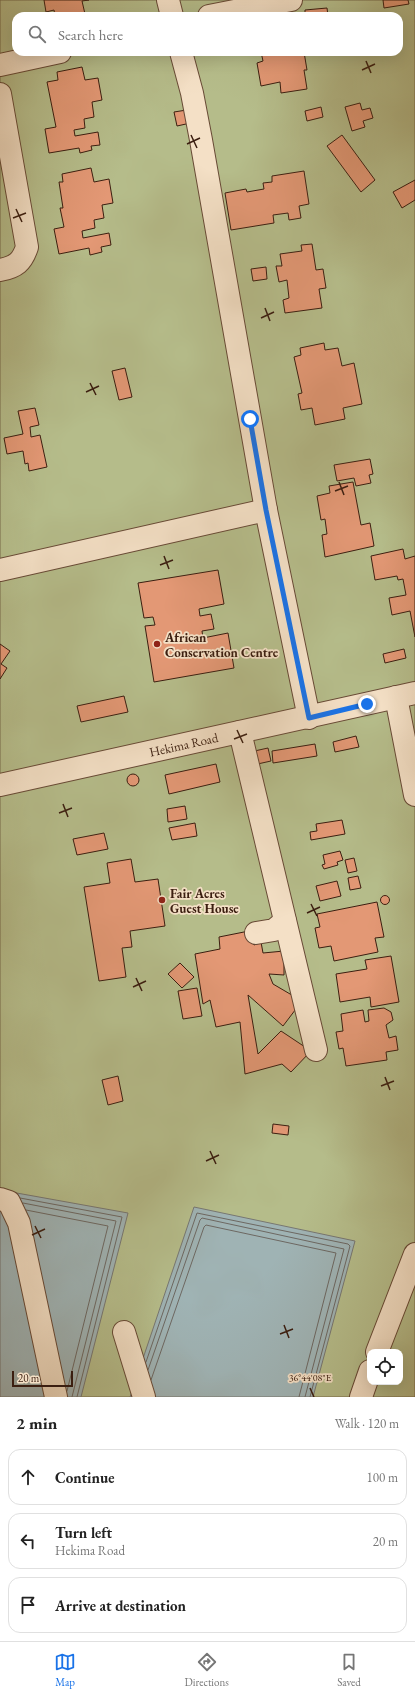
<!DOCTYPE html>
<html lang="en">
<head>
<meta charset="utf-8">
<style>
	body { margin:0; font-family:"EB Garamond",serif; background:#f6f6f6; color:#222 }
	.controls { position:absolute; right:12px; bottom:12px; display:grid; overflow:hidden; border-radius:8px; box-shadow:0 4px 16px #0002 }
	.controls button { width:36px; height:36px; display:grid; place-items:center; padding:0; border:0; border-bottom:1px solid #e0e0e0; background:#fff; color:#222; font:20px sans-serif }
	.scale { position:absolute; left:12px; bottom:10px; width:61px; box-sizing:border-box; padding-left:4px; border:2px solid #3b1e10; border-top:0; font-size:11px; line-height:14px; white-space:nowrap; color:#3b1e10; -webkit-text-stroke:3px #f4e0c6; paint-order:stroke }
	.stop { position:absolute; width:12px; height:12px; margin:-9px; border:3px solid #1a73e8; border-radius:50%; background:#fff }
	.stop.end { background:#1a73e8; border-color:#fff; box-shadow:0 1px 4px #0008 }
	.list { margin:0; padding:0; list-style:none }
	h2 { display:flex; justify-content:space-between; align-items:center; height:52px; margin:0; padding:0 16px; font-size:17px }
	h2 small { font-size:13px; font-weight:400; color:#767676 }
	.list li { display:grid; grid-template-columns:26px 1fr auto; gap:12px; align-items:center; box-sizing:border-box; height:56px; margin:0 8px 8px; padding:0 8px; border:1px solid #e0e0e0; border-radius:12px }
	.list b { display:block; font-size:15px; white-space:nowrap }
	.list p { margin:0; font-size:13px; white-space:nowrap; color:#767676 }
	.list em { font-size:13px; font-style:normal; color:#767676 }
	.icon { flex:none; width:22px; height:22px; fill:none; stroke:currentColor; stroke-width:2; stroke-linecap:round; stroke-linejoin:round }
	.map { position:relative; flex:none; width:415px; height:1397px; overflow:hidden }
	.search { position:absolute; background:#fff; box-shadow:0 4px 16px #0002; left:12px; right:12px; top:12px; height:44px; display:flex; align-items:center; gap:10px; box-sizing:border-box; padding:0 14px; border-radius:12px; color:#767676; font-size:15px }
	.sheet { height:244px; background:#fff }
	nav { display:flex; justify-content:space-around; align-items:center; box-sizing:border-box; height:56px; border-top:1px solid #e0e0e0; background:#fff; font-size:11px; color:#767676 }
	nav a { display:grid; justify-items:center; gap:2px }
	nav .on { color:#1a73e8 }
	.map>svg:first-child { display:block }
	.green { fill:#b5bc8a; stroke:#786d4d; fill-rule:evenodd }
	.water { fill:#9fb3b4; stroke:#777772 }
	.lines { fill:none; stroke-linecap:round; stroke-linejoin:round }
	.shore { stroke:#6d6862; stroke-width:1 }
	.building { fill:#e39875; stroke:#3b1e10 }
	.minor-casing { stroke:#684a36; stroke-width:24 }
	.minor { stroke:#f4e0c6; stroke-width:22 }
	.route { stroke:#1a73e8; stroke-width:5 }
	.ticks { fill:none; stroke:#3b1e10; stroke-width:1.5 }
	.poi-dot { fill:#8f2418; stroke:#f4e0c6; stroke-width:1.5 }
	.labels { text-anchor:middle; stroke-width:3.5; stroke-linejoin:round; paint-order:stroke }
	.poi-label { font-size:13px; font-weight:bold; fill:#3b1e10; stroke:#f4e0c6; text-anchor:start }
	.street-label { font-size:13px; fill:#3b1e10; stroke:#f4e0c6 }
	.ticks-label { font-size:10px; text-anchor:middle; fill:#3b1e10; stroke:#f4e0c6; stroke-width:3.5; stroke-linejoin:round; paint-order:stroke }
</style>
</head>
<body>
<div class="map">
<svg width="415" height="1397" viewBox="0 0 415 1397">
	<rect width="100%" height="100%" fill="#eed0a7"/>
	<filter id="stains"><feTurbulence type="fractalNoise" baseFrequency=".005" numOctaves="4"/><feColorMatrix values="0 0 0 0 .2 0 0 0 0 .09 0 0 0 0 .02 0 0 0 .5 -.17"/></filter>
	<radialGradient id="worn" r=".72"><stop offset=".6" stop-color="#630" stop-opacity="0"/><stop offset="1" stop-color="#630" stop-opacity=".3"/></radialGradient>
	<path class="green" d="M0,0H415V1397H0ZM16,16H399V52H16ZM370,1352H400V1382H370Z"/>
	<g class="water">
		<polygon points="0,1190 128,1213 81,1397 0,1397"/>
		<polygon points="194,1207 355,1241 313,1397 130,1397"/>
	</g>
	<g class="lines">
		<g class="shore">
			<polyline points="20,1198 122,1217 77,1397"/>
			<polyline points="23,1203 116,1221 72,1397"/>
			<polyline points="26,1210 108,1226 67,1391"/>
			<polyline points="146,1362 197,1213 348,1244 350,1246 310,1397"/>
			<polyline points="148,1370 200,1220 202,1218 344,1249 305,1397"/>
			<polyline points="151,1380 204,1227 206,1225 336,1253 299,1397"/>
		</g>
	</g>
	<g class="building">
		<polygon points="44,0 89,0 82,1 85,14 75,16 55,16 54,10 46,12"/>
		<polygon points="383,0 408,0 409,4 384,8"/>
		<polygon points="327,8 328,16 305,16 305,10"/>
		<polygon points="261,52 304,52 307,70 304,70 307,89 281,93 280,82 261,86 257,63 263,61"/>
		<polygon points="82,67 85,80 98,78 102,100 92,102 94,117 84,119 85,128 74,130 75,136 98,132 100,145 91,146 92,150 80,153 79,148 49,153 45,129 56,127 47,82 58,80 57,72"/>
		<polygon points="360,103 362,110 370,108 373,118 363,121 365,127 352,131 345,107"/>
		<polygon points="321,107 323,117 307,121 305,111"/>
		<polygon points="193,109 195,122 177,126 174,112"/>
		<polygon points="342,135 375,180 361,192 327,146"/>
		<polygon points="91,168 94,182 109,179 113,203 102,205 104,218 94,220 95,228 82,231 83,238 109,233 111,245 101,247 102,252 90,255 89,248 59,254 54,229 64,227 60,208 63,208 59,182 63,182 62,174"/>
		<polygon points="304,171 309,204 299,206 301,218 289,220 288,213 273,215 274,223 231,230 225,193 246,189 247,192 264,189 263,183 272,182 272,176"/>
		<polygon points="415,180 415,200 402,208 393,192"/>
		<polygon points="312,244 316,270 323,269 326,288 319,289 322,308 285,313 283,300 289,298 287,280 279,282 276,266 282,266 280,254 302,251 301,245"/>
		<polygon points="266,267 267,279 253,281 251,269"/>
		<polygon points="324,343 325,350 338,348 342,366 354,363 362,404 343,408 345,419 315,425 312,408 301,410 298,394 302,393 294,357 301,355 300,348"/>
		<polygon points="125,368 132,397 119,400 112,371"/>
		<polygon points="35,408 39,425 30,427 31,437 40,435 47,467 29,471 28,463 25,464 23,451 7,454 4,438 23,434 18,411"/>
		<polygon points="370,459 373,474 369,475 371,483 356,486 354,478 337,481 334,465"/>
		<polygon points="353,482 361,525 370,523 374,546 325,557 322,535 327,534 325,519 321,520 317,496 330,493 329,486"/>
		<polygon points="403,549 405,559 415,556 415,637 410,611 392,615 389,598 406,595 403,579 398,580 397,576 375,580 371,556"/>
		<polygon points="218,570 224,604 199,609 200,616 211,614 214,629 202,631 203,638 228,633 234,668 154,682 145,626 155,625 153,617 144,618 138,583"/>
		<polygon points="0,644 10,651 1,664 7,668 0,679"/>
		<polygon points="404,649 406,658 385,663 383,654"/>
		<polygon points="124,696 128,712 81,722 77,706"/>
		<polygon points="356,736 359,747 335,752 333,742"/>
		<polygon points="315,744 317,756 273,763 272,751"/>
		<polygon points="268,748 271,761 253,765 250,752"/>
		<polygon points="216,764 220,782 169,794 165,775"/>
		<circle cx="133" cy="780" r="6"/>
		<polygon points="185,806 187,819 168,822 167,809"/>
		<polygon points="342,820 345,834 311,840 310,832 317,831 316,824"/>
		<polygon points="195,823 197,836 172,840 169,828"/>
		<polygon points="104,833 108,849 77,855 73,839"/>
		<polygon points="340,851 343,860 337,862 338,865 324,869 322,865 325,864 323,855"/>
		<polygon points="354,858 357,871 348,873 345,860"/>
		<polygon points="131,859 135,882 158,879 165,926 130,931 132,947 122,948 126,977 99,981 84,887 110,883 107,863"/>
		<polygon points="358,876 361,888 350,890 348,878"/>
		<polygon points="337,881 341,896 320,901 316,886"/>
		<circle cx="385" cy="900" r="4.5"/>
		<polygon points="377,902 384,937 375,938 378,952 334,961 331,946 319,948 315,928 320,927 317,914"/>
		<polygon points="249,931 254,945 261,942 263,953 284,951 284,975 269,974 273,984 302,1001 283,1026 248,995 258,1054 281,1031 311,1051 291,1072 282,1064 245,1074 240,1022 216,1027 210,1000 203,1004 195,954 220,949 219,937"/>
		<polygon points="391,956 399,1002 371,1007 370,997 340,1002 336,974 367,969 365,960"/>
		<polygon points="180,963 194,977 182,988 168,974"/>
		<polygon points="197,988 202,1016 183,1019 178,991"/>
		<polygon points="384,1008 391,1012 393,1020 386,1025 389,1038 396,1036 398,1050 386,1052 387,1060 346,1066 343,1048 339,1049 336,1032 343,1031 341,1014 363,1010 365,1022 369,1021 368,1010"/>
		<polygon points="118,1076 123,1101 108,1105 102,1080"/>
		<polygon points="273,1124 289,1126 288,1135 272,1133"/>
	</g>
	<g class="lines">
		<defs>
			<g id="minor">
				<polyline points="168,0 172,16"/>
				<polyline points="209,16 291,0"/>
				<polyline points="181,52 192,93 201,140 266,510 309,718"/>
				<polyline points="0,65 60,52"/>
				<path d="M0,94L27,247C22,262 16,267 0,270"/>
				<polyline points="0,570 266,510"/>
				<polyline points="396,697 415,795"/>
				<polyline points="240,732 316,1050"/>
				<path id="s1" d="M0,785L415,693"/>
				<polyline points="256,933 274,930 285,921"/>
				<polyline points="0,1199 9,1202 19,1223 56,1397"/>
				<polyline points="124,1332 144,1397"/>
				<polyline points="377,1352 415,1254"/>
				<polyline points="361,1397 370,1371"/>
			</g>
		</defs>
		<use href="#minor" class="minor-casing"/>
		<use href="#minor" class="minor"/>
	</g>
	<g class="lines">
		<polyline class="route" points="250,419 266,510 309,718 367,704"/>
	</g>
	<path class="ticks" d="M366,61L371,73M362,70L375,64M191,135L197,148M187,144L200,138M16,209L22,222M13,218L26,213M265,308L270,321M261,318L274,312M90,383L96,395M86,392L99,386M339,482L344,495M335,491L348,486M164,556L169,569M160,565L173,560M237,730L243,743M234,739L247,734M63,804L68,817M59,813L72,808M311,904L317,916M307,913L320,907M136,978L142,991M133,987L146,981M385,1077L390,1090M381,1086L394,1081M210,1151L216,1164M206,1161L219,1155M35,1226L41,1238M32,1235L45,1229M284,1325L289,1338M280,1334L293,1329M310,1388L314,1397"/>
	<g class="poi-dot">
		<circle cx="157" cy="644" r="4"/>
		<circle cx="162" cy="900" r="4"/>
	</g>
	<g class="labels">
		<g class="poi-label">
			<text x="165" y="642">African<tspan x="165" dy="15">Conservation Centre</tspan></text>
			<text x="170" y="898">Fair Acres<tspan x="170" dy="15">Guest House</tspan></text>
		</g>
		<g class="street-label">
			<text dy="5" stroke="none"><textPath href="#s1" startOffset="188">Hekima Road</textPath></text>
		</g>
	</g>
	<g class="ticks-label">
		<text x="310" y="1381">36°44'08"E</text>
	</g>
	<rect width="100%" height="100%" filter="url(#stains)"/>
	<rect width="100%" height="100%" fill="url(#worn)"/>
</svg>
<div class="controls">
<button><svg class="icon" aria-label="locate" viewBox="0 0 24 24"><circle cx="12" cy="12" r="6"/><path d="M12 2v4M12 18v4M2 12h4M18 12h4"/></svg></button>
</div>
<div class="scale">20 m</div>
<div class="stop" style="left:250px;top:419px"></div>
<div class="stop end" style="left:367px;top:704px"></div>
<div class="search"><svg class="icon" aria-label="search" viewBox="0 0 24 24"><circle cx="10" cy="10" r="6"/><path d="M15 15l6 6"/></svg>Search here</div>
</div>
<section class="sheet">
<h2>2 min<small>Walk · 120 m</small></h2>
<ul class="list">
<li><svg class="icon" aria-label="ahead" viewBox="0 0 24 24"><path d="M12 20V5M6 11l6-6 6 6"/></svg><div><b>Continue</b></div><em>100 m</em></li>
<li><svg class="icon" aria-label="left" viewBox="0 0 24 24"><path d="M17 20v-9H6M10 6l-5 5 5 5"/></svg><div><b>Turn left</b><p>Hekima Road</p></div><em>20 m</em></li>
<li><svg class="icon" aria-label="arrive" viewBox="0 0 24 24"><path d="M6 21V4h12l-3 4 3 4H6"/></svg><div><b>Arrive at destination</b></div></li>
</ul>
</section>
<nav>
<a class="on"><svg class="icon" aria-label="map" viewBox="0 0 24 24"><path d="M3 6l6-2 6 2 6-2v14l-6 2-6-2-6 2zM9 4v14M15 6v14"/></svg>Map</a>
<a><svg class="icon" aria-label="directions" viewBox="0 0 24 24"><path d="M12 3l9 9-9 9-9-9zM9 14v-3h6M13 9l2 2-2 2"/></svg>Directions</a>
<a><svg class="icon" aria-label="saved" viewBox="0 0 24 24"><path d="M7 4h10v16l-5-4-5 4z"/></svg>Saved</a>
</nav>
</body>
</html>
